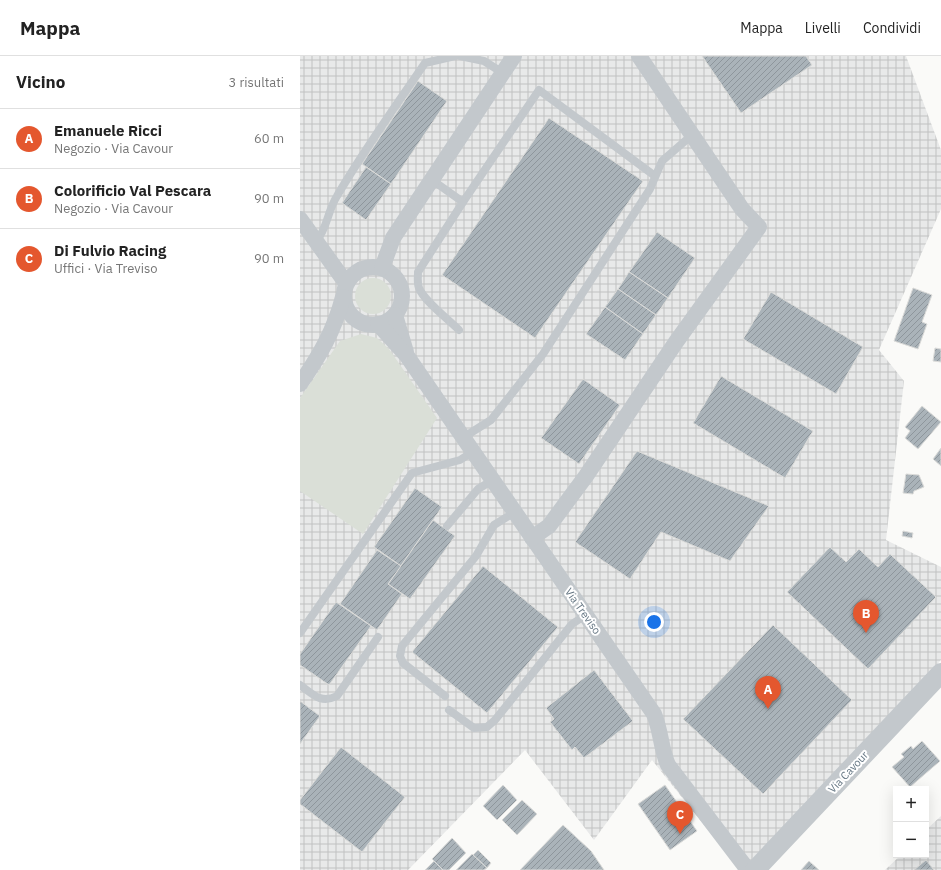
<!DOCTYPE html>
<html lang="it">
<head>
<meta charset="utf-8">
<style>
	body { margin:0; font-family:"IBM Plex Sans",sans-serif; background:#f2f2f2; color:#222 }
	.controls { position:absolute; right:12px; bottom:12px; display:grid; overflow:hidden; border-radius:0px; box-shadow:0 4px 16px #0002 }
	.controls button { width:36px; height:36px; display:grid; place-items:center; padding:0; border:0; border-bottom:1px solid #e0e0e0; background:#fff; color:#222; font:20px sans-serif }
	.you { position:absolute; left:354px; top:566px; width:14px; height:14px; margin:-10px; border:3px solid #fff; border-radius:50%; background:#1a73e8; box-shadow:0 0 0 6px #1a73e833 }
	.badge { display:grid; place-items:center; width:26px; height:26px; border-radius:50%; background:#e4572e; color:#fff; font-size:13px; font-weight:700 }
	.pin { position:absolute; translate:-50% -33px; filter:drop-shadow(0 1px 2px #0008) }
	.pin::after { content:''; position:absolute; top:21px; width:14px; height:12px; background:inherit; clip-path:polygon(0 0,100% 0,50% 100%) }
	.list { margin:0; padding:0; list-style:none }
	h2 { display:flex; justify-content:space-between; align-items:center; height:52px; margin:0; padding:0 16px; font-size:17px }
	h2 small { font-size:13px; font-weight:400; color:#767676 }
	.list li { display:grid; grid-template-columns:26px 1fr auto; gap:12px; align-items:center; box-sizing:border-box; height:60px; padding:0 16px; border-top:1px solid #e0e0e0 }
	.list b { display:block; font-size:15px; white-space:nowrap }
	.list p { margin:0; font-size:13px; white-space:nowrap; color:#767676 }
	.list em { font-size:13px; font-style:normal; color:#767676 }
	.map { position:relative; flex:none; width:641px; height:814px; overflow:hidden }
	header { display:flex; align-items:center; gap:24px; box-sizing:border-box; height:56px; padding:0 20px; background:#fff; border-bottom:1px solid #e0e0e0 }
	header strong { font-size:19px }
	nav { display:flex; gap:22px; margin-inline-start:auto; font-size:14px }
	main { display:flex }
	aside { flex:1; background:#fff }
	.map>svg:first-child { display:block }
	.industrial { fill:url(#industrial-grid) }
	.grass { fill:#dadfd7 }
	.building { fill:url(#building-hatch); stroke:#dcdcda }
	.lines { fill:none; stroke-linecap:round; stroke-linejoin:round }
	.service { stroke:#c3c8cc; stroke-width:8 }
	.minor { stroke:#c3c8cc; stroke-width:16 }
	.tertiary { stroke:#c3c8cc; stroke-width:20 }
	.labels { text-anchor:middle; stroke-width:4; stroke-linejoin:round; paint-order:stroke }
	.street-label { font-size:11px; fill:#657683; stroke:#fff }
</style>
</head>
<body>
<header>
<strong>Mappa</strong>
<nav><a>Mappa</a><a>Livelli</a><a>Condividi</a></nav>
</header>
<main>
<aside>
<h2>Vicino<small>3 risultati</small></h2>
<ul class="list">
<li><span class="badge">A</span><div><b>Emanuele Ricci</b><p>Negozio · Via Cavour</p></div><em>60 m</em></li>
<li><span class="badge">B</span><div><b>Colorificio Val Pescara</b><p>Negozio · Via Cavour</p></div><em>90 m</em></li>
<li><span class="badge">C</span><div><b>Di Fulvio Racing</b><p>Uffici · Via Treviso</p></div><em>90 m</em></li>
</ul>
</aside>
<div class="map">
<svg width="641" height="814" viewBox="0 0 641 814">
	<defs>
		<pattern id="industrial-grid" width="8" height="8" patternUnits="userSpaceOnUse"><rect width="8" height="8" fill="#e8e9e9"/><path d="M0 4h8M4 0v8" fill="none" stroke="#c0c1c2"/></pattern>
		<pattern id="building-hatch" width="6" height="6" patternUnits="userSpaceOnUse"><rect width="6" height="6" fill="#aab3b9"/><path d="M-1 1l2-2M0 6l6-6M5 7l2-2" fill="none" stroke="#8e969c"/></pattern>
	</defs>
	<rect width="100%" height="100%" fill="#fafaf8"/>
	<g class="industrial">
		<polygon points="0,0 606,0 641,94 641,153 579,294 604,325 586,484 641,511 641,604 442,814 440,814 352,704 294,784 225,694 108,814 0,814"/>
		<polygon points="641,760 641,814 585,814 601,799 626,799 626,774"/>
	</g>
	<g class="grass">
		<circle cx="73" cy="240" r="18"/>
		<polygon points="61,278 77,282 89,293 137,362 63,478 0,435 0,342 40,285"/>
	</g>
	<g class="building">
		<polygon points="402,0 506,0 512,9 441,57"/>
		<polygon points="118,25 147,45 91,128 62,108"/>
		<polygon points="249,62 343,125 235,282 142,219"/>
		<polygon points="66,111 91,128 66,164 42,147"/>
		<polygon points="357,176 395,202 368,242 329,216"/>
		<polygon points="329,216 368,242 356,259 318,233"/>
		<polygon points="613,232 632,239 622,266 627,268 618,293 594,285"/>
		<polygon points="318,233 356,259 343,278 305,251"/>
		<polygon points="471,236 563,291 536,338 443,283"/>
		<polygon points="305,251 343,278 325,304 286,278"/>
		<polygon points="635,292 641,293 641,306 633,305"/>
		<polygon points="421,320 513,375 485,422 393,367"/>
		<polygon points="283,323 320,349 279,408 241,382"/>
		<polygon points="622,350 641,366 618,393 605,382 610,375 605,371"/>
		<polygon points="641,392 641,410 633,403"/>
		<polygon points="337,395 469,450 430,505 361,476 330,523 275,486"/>
		<polygon points="606,418 619,419 624,431 614,435 613,438 603,437"/>
		<polygon points="115,432 142,451 101,510 74,491"/>
		<polygon points="133,464 155,480 110,543 88,528"/>
		<polygon points="603,475 613,477 612,482 602,480"/>
		<polygon points="530,491 546,506 559,493 578,511 590,498 636,541 568,613 487,536"/>
		<polygon points="77,494 101,510 88,528 102,538 77,574 40,548"/>
		<polygon points="183,510 258,571 187,657 112,596"/>
		<polygon points="36,546 71,570 29,629 0,609 0,598"/>
		<polygon points="473,569 552,644 463,738 383,663"/>
		<polygon points="294,614 333,665 284,702 275,691 272,694 250,666 254,663 246,652"/>
		<polygon points="0,645 20,660 0,688"/>
		<polygon points="622,685 640,705 610,731 592,711 604,701 601,698 611,690 613,693"/>
		<polygon points="41,691 105,741 62,796 0,748 0,744"/>
		<polygon points="203,729 217,744 197,764 183,750"/>
		<polygon points="365,729 397,775 370,794 338,748"/>
		<polygon points="222,744 237,758 217,779 202,764"/>
		<polygon points="263,769 291,795 304,814 220,814"/>
		<polygon points="152,782 166,797 149,814 143,814 132,803"/>
		<polygon points="178,794 191,807 187,812 173,799"/>
		<polygon points="172,798 187,812 184,814 156,814"/>
		<polygon points="626,804 634,814 614,814"/>
		<polygon points="134,805 143,814 125,814"/>
		<polygon points="509,805 519,814 501,814"/>
	</g>
	<g class="lines">
		<g class="service">
			<polyline points="160,0 184,5 203,17"/>
			<polyline points="132,124 163,146 239,34 355,120"/>
			<path d="M16,186C28,171 27,156 37,140C64,94 95,51 125,7L155,0"/>
			<path d="M159,274C148,263 124,245 119,232C117,227 118,221 118,216L163,146"/>
			<polyline points="164,381 191,364 243,298 350,133 362,105 392,79"/>
			<polyline points="147,470 178,433 193,424"/>
			<polyline points="0,577 112,417 160,404 174,395"/>
			<path d="M0,629C13,638 20,648 37,640L78,581"/>
			<polyline points="145,640 103,607 100,600 102,590 176,500 194,469 215,456"/>
			<polyline points="149,654 174,672 187,671 195,664 272,568 286,559"/>
		</g>
		<g class="minor">
			<polyline points="0,163 46,227"/>
			<circle cx="73" cy="240" r="29"/>
			<polyline points="82,212 93,182 214,0"/>
			<polyline points="95,259 106,296"/>
			<path d="M78,268L107,300L354,658C361,675 361,693 368,709L448,814"/>
			<path d="M0,328C20,299 34,275 43,241"/>
			<polyline points="232,482 249,470 286,420 376,286 459,171 442,153 339,0"/>
		</g>
		<polyline class="tertiary" points="455,814 641,617"/>
	</g>
	<g class="labels">
		<g class="street-label">
			<text transform="translate(283 555) rotate(55)" y="4">Via Treviso</text>
			<text transform="translate(548 716) rotate(-47)" y="4">Via Cavour</text>
		</g>
	</g>
</svg>
<div class="controls">
<button>+</button>
<button>−</button>
</div>
<div class="you"></div>
<div class="pin badge" style="left:468px;top:653px">A</div>
<div class="pin badge" style="left:566px;top:577px">B</div>
<div class="pin badge" style="left:380px;top:778px">C</div>
</div>
</main>
</body>
</html>
